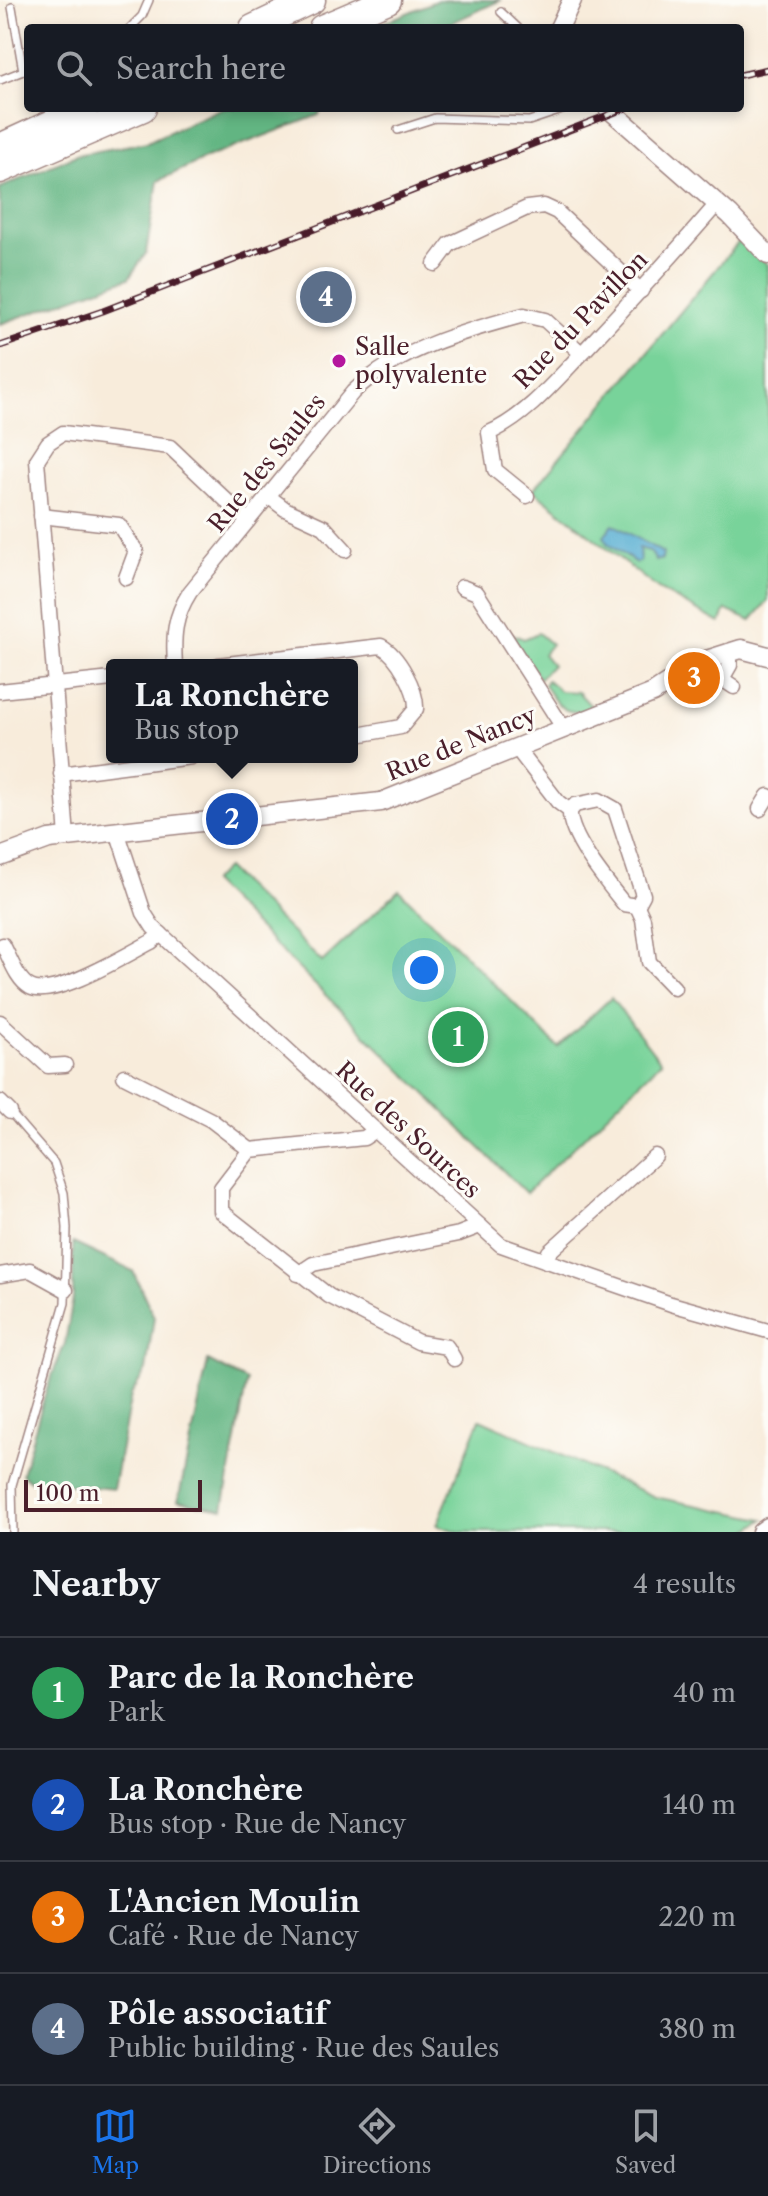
<!DOCTYPE html>
<html lang="en">
<head>
<meta charset="utf-8">
<style>
	body { margin:0; font-family:"Libre Caslon Text",serif; background:#242831; color:#f1f3f6 }
	.scale { position:absolute; left:24px; bottom:20px; width:178px; box-sizing:border-box; padding-left:8px; border:4px solid #4a1f2b; border-top:0; font-size:22px; line-height:28px; white-space:nowrap; color:#4a1f2b; -webkit-text-stroke:6px #fdfcf7; paint-order:stroke }
	.you { position:absolute; left:424px; top:970px; width:28px; height:28px; margin:-20px; border:6px solid #fff; border-radius:50%; background:#1a73e8; box-shadow:0 0 0 12px #1a73e833 }
	.badge { display:grid; place-items:center; width:52px; height:52px; border-radius:50%; background:#1a73e8; color:#fff; font-size:26px; font-weight:700 }
	.pin { position:absolute; translate:-50% -50%; border:4px solid #fff; box-shadow:0 2px 8px #0006 }
	.popup { position:absolute; left:106px; top:659px; width:252px; height:104px; box-sizing:border-box; display:grid; place-content:center; border-radius:8px; background:#171b24; filter:drop-shadow(0 2px 6px #0005); font-size:26px; white-space:nowrap; color:#9ea1a6 }
	.popup b { font-size:30px; color:#f1f3f6 }
	.popup::after { content:''; position:absolute; left:50%; top:100%; margin-left:-16px; border:16px solid transparent; border-top-color:#171b24 }
	.list { margin:0; padding:0; list-style:none }
	h2 { display:flex; justify-content:space-between; align-items:center; height:104px; margin:0; padding:0 32px; font-size:34px }
	h2 small { font-size:26px; font-weight:400; color:#9ea1a6 }
	.list li { display:grid; grid-template-columns:52px 1fr auto; gap:24px; align-items:center; box-sizing:border-box; height:112px; padding:0 32px; border-top:2px solid #363941 }
	.list b { display:block; font-size:30px; white-space:nowrap }
	.list p { margin:0; font-size:26px; white-space:nowrap; color:#9ea1a6 }
	.list em { font-size:26px; font-style:normal; color:#9ea1a6 }
	.icon { flex:none; width:44px; height:44px; fill:none; stroke:currentColor; stroke-width:2; stroke-linecap:round; stroke-linejoin:round }
	.map { position:relative; flex:none; width:768px; height:1532px; overflow:hidden }
	.search { position:absolute; background:#171b24; box-shadow:0 4px 12px #0003; left:24px; right:24px; top:24px; height:88px; display:flex; align-items:center; gap:20px; box-sizing:border-box; padding:0 28px; border-radius:8px; color:#9ea1a6; font-size:30px }
	.sheet { height:552px; background:#171b24 }
	nav { display:flex; justify-content:space-around; align-items:center; box-sizing:border-box; height:112px; border-top:2px solid #363941; background:#171b24; font-size:22px; color:#9ea1a6 }
	nav a { display:grid; justify-items:center; gap:4px }
	nav .on { color:#1a73e8 }
	.map>svg:first-child { display:block }
	.green { fill:#78d39a; stroke:#617962; stroke-width:2 }
	.forest { fill:#62b582; stroke:#566a56; stroke-width:2 }
	.water { fill:#54add2; stroke:#4f667e; stroke-width:2 }
	.lines { fill:none; stroke-linecap:round; stroke-linejoin:round }
	.service-casing { stroke:#a18683; stroke-width:10 }
	.minor-casing { stroke:#a18683; stroke-width:17 }
	.tertiary-casing { stroke:#a18683; stroke-width:21 }
	.motorway-casing { stroke:#a18683; stroke-width:29 }
	.service { stroke:#fff; stroke-width:7 }
	.minor { stroke:#fff; stroke-width:14 }
	.tertiary { stroke:#fff; stroke-width:18 }
	.motorway { stroke:#fff; stroke-width:26 }
	.rail-casing { stroke:#4a1f2b; stroke-width:7 }
	.rail { stroke:#fdfcf7; stroke-width:4; stroke-dasharray:12; stroke-linecap:butt }
	.poi-dot { fill:#b5179e; stroke:#fdfcf7; stroke-width:3 }
	.labels { text-anchor:middle; stroke-width:6; stroke-linejoin:round; paint-order:stroke }
	.street-label { font-size:24px; fill:#4a1f2b; stroke:#fdfcf7 }
	.poi-label { font-size:24px; fill:#4a1f2b; stroke:#fdfcf7; text-anchor:start }
</style>
</head>
<body>
<div class="map">
<svg width="768" height="1532" viewBox="0 0 768 1532">
	<rect width="100%" height="100%" fill="#fdfcf7"/>
	<filter id="ink" filterUnits="userSpaceOnUse"><feTurbulence type="fractalNoise" baseFrequency=".0125" numOctaves="2"/><feDisplacementMap in="SourceGraphic" scale="16" xChannelSelector="R" yChannelSelector="G"/><feConvolveMatrix kernelMatrix="1 2 1 2 8 2 1 2 1" color-interpolation-filters="sRGB"/></filter>
	<filter id="wash" filterUnits="userSpaceOnUse"><feTurbulence type="fractalNoise" baseFrequency=".006" numOctaves="4" result="noise"/><feDisplacementMap in="SourceGraphic" scale="32" xChannelSelector="R" yChannelSelector="G"/><feGaussianBlur stdDeviation="1.8" result="paint"/><feColorMatrix in="noise" values="0 0 0 0 0 0 0 0 0 0 0 0 0 0 0 0 0 1.4 0 .05"/><feComposite in="paint" operator="in"/></filter>
	<g filter="url(#wash)">
		<rect width="100%" height="100%" fill="#f8ecdb"/>
		<g class="green">
			<polygon points="741,239 768,265 768,601 751,621 726,610 720,623 658,589 533,490"/>
			<polygon points="509,633 524,639 538,633 551,644 543,654 552,665 539,679"/>
			<path d="M547,680L560,691L578,692L593,708C566,718 559,708 544,685Z"/>
			<polygon points="226,868 322,962 399,890 558,1047 611,998 661,1062 526,1193 211,882"/>
			<polygon points="480,1419 655,1497 764,1519 746,1532 460,1532 437,1525"/>
		</g>
		<g class="forest">
			<polygon points="438,0 501,0 440,28 371,28"/>
			<polygon points="222,108 321,108 319,115 206,158 158,181 146,253 129,278 0,324 0,188 76,155 147,142"/>
			<polygon points="73,1243 133,1271 154,1317 146,1370 131,1395 113,1489 30,1481 22,1474 46,1391 65,1343 73,1298"/>
			<polygon points="208,1361 247,1381 223,1509 178,1501"/>
		</g>
		<polygon class="water" points="613,524 663,553 662,559 656,561 650,551 639,548 640,561 636,563 607,543 604,536"/>
	</g>
	<g filter="url(#ink)">
		<g class="lines">
			<defs>
				<g id="service">
					<polyline points="12,7 23,71"/>
					<polyline points="501,12 518,28"/>
					<polyline points="130,28 142,16 149,0"/>
					<polyline points="0,80 28,69"/>
					<polyline points="398,130 435,118 529,121 568,108"/>
					<polyline points="10,1112 54,1163 64,1193 67,1228 65,1303 12,1485 13,1532"/>
				</g>
				<g id="minor">
					<polyline points="435,264 450,244 527,208 544,206 557,212 641,291"/>
					<polyline points="268,496 285,509 324,527 345,550"/>
					<path d="M527,496L495,470L489,433C527,416 556,380 585,350C630,302 674,254 717,204"/>
					<polyline points="41,516 119,525 136,551 126,578"/>
					<polyline points="462,587 477,593 564,729"/>
					<polyline points="729,651 730,665 722,679 734,687"/>
					<path d="M175,665C173,636 174,617 190,592L353,392C398,349 465,331 524,315L545,320L581,353"/>
					<path d="M218,665L381,646C398,655 417,690 416,709L401,727L352,736"/>
					<polyline points="0,691 112,679"/>
					<path d="M518,750L558,802L570,811C568,836 608,884 624,904L637,906L643,895L615,809L599,800L575,805L570,811"/>
					<polyline points="61,774 191,757"/>
					<polyline points="760,809 768,796"/>
					<polyline points="117,831 144,913 153,927 501,1245 671,1304 768,1331"/>
					<polyline points="67,837 37,460 48,443 63,433 170,447 248,521"/>
					<polyline points="637,906 643,919 649,962 674,988"/>
					<path d="M3,945C10,958 17,980 30,987C53,1000 128,954 151,942L161,934"/>
					<polyline points="0,1022 48,1066 65,1065"/>
					<polyline points="124,1076 211,1120 250,1150"/>
					<polyline points="0,1102 10,1112"/>
					<polyline points="376,1130 364,1138 250,1150 221,1188 221,1211 329,1296 418,1342 447,1347 454,1359"/>
					<polyline points="546,1261 549,1252 655,1156"/>
					<polyline points="298,1274 313,1264 459,1234 480,1226"/>
					<polyline points="0,1275 30,1270 66,1290"/>
				</g>
				<g id="tertiary">
					<polyline points="559,28 572,0"/>
					<polyline points="608,108 730,215 768,255"/>
					<polyline points="0,857 49,839 381,802 653,693 700,662 741,649 768,656"/>
					<polyline points="761,1532 768,1527"/>
				</g>
				<g id="motorway">
					<polyline points="253,28 312,0"/>
					<polyline points="322,28 388,0"/>
					<polyline points="0,147 85,108"/>
					<polyline points="0,170 143,108"/>
				</g>
			</defs>
			<use href="#service" class="service-casing"/>
			<use href="#minor" class="minor-casing"/>
			<use href="#tertiary" class="tertiary-casing"/>
			<use href="#motorway" class="motorway-casing"/>
			<use href="#service" class="service"/>
			<use href="#minor" class="minor"/>
			<use href="#tertiary" class="tertiary"/>
			<use href="#motorway" class="motorway"/>
			<defs>
				<g id="rail">
					<polyline points="740,75 768,69"/>
					<polyline points="0,346 103,311 626,108"/>
				</g>
			</defs>
			<use href="#rail" class="rail-casing"/>
			<use href="#rail" class="rail"/>
		</g>
	</g>
	<circle class="poi-dot" cx="339" cy="361" r="8"/>
	<g class="labels">
		<g class="street-label">
			<text transform="translate(581 320) rotate(-46)" y="8">Rue du Pavillon</text>
			<text transform="translate(267 463) rotate(-51)" y="8">Rue des Saules</text>
			<text transform="translate(461 744) rotate(-22)" y="8">Rue de Nancy</text>
			<text transform="translate(408 1130) rotate(43)" y="8">Rue des Sources</text>
		</g>
		<g class="poi-label">
			<text x="355" y="355">Salle<tspan x="355" dy="28">polyvalente</tspan></text>
		</g>
	</g>
</svg>
<div class="scale">100 m</div>
<div class="you"></div>
<div class="pin badge" style="left:458px;top:1037px;background:#2e9e5b">1</div>
<div class="pin badge" style="left:232px;top:819px;background:#1a4fb4">2</div>
<div class="popup"><b>La Ronchère</b>Bus stop</div>
<div class="pin badge" style="left:694px;top:678px;background:#e8710a">3</div>
<div class="pin badge" style="left:326px;top:297px;background:#5c6f8a">4</div>
<div class="search"><svg class="icon" aria-label="search" viewBox="0 0 24 24"><circle cx="10" cy="10" r="6"/><path d="M15 15l6 6"/></svg>Search here</div>
</div>
<section class="sheet">
<h2>Nearby<small>4 results</small></h2>
<ul class="list">
<li><span class="badge" style="background:#2e9e5b">1</span><div><b>Parc de la Ronchère</b><p>Park</p></div><em>40 m</em></li>
<li><span class="badge" style="background:#1a4fb4">2</span><div><b>La Ronchère</b><p>Bus stop · Rue de Nancy</p></div><em>140 m</em></li>
<li><span class="badge" style="background:#e8710a">3</span><div><b>L'Ancien Moulin</b><p>Café · Rue de Nancy</p></div><em>220 m</em></li>
<li><span class="badge" style="background:#5c6f8a">4</span><div><b>Pôle associatif</b><p>Public building · Rue des Saules</p></div><em>380 m</em></li>
</ul>
</section>
<nav>
<a class="on"><svg class="icon" aria-label="map" viewBox="0 0 24 24"><path d="M3 6l6-2 6 2 6-2v14l-6 2-6-2-6 2zM9 4v14M15 6v14"/></svg>Map</a>
<a><svg class="icon" aria-label="directions" viewBox="0 0 24 24"><path d="M12 3l9 9-9 9-9-9zM9 14v-3h6M13 9l2 2-2 2"/></svg>Directions</a>
<a><svg class="icon" aria-label="saved" viewBox="0 0 24 24"><path d="M7 4h10v16l-5-4-5 4z"/></svg>Saved</a>
</nav>
</body>
</html>
